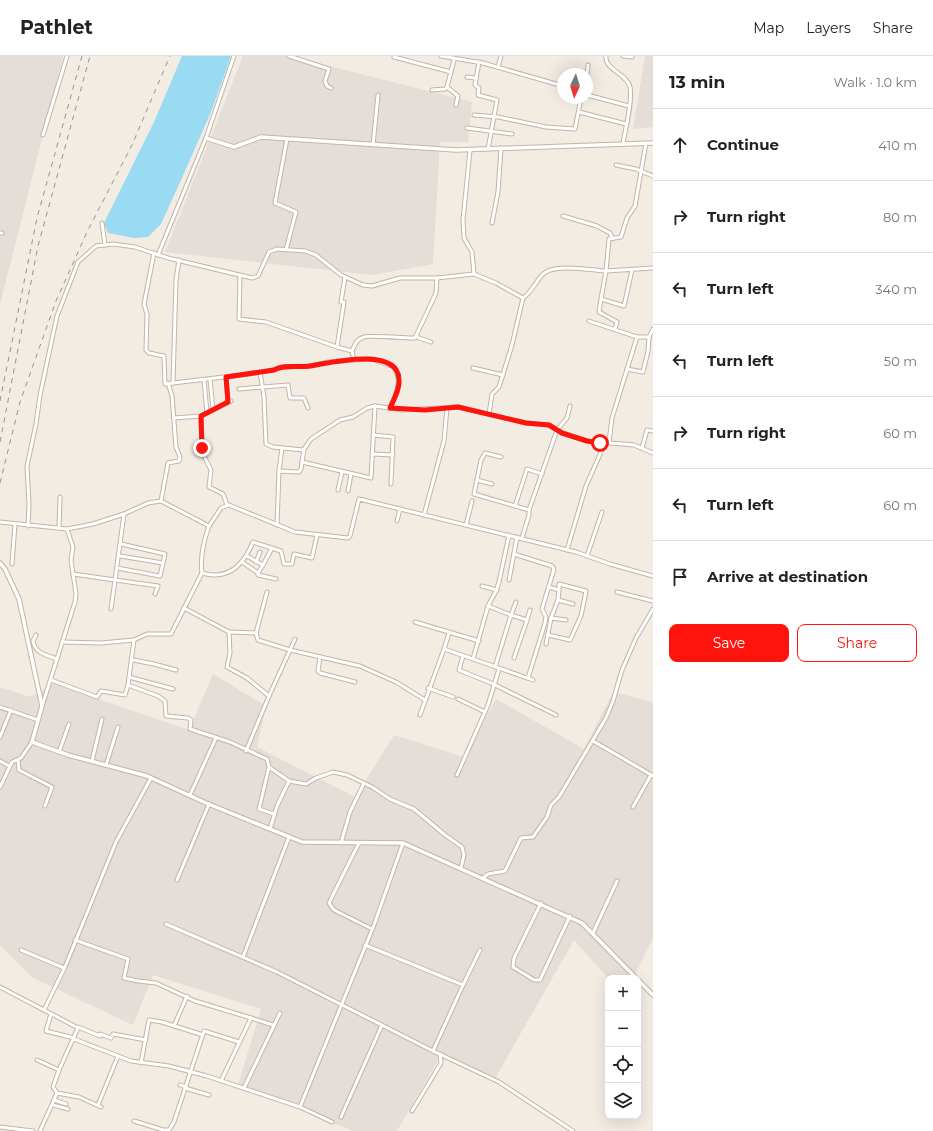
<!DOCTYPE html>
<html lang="en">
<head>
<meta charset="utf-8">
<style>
	body { margin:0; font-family:Montserrat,sans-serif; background:#f2f2f2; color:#222 }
	.controls { position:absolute; right:12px; bottom:12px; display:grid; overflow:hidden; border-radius:8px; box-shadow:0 4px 16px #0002 }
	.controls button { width:36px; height:36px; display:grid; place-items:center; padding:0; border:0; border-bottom:1px solid #e0e0e0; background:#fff; color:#222; font:20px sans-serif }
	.compass { position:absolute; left:557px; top:12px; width:36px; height:36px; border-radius:50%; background:#fff; box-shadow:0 4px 16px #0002; rotate:184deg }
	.stop { position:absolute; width:12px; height:12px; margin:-9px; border:3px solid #ff140d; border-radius:50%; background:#fff }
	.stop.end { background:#ff140d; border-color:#fff; box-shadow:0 1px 4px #0008 }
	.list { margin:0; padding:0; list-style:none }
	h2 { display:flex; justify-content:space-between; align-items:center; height:52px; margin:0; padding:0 16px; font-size:17px }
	h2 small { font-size:13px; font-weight:400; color:#767676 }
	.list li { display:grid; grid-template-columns:26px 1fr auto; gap:12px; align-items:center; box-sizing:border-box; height:72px; padding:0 16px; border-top:1px solid #e0e0e0 }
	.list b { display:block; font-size:15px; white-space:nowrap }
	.list em { font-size:13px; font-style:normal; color:#767676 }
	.actions { display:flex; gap:8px; padding:12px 16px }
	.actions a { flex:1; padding:9px 0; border:1px solid #ff140d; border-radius:8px; text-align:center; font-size:14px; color:#ff140d }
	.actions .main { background:#ff140d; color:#fff }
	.icon { flex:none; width:22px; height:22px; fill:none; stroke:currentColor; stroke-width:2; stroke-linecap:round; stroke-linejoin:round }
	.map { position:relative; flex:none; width:653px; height:1075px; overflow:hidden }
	header { display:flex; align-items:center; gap:24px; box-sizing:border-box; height:56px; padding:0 20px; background:#fff; border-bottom:1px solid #e0e0e0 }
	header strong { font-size:19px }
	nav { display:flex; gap:22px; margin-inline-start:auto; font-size:14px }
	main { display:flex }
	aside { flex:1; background:#fff }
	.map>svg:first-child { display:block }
	.industrial { fill:#e4ddd8 }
	.water { fill:#9bdaf3 }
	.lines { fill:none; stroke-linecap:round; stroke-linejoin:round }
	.minor-casing { stroke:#c1b5a8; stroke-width:5 }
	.tertiary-casing { stroke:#c1b5a8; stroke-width:5.5 }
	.minor { stroke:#fff; stroke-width:3 }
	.tertiary { stroke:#fff; stroke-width:3.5 }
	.rail { stroke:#949494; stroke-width:1; stroke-dasharray:5 5; stroke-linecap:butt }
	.route { stroke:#ff140d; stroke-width:5 }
</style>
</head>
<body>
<header>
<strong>Pathlet</strong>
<nav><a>Map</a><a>Layers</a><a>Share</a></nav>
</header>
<main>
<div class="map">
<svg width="653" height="1075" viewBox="0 0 653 1075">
	<rect width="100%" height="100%" fill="#f2ece3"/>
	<g class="industrial">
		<polygon points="0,0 63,0 0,248"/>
		<polygon points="243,0 289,0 472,46 468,86 440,86 433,208 372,219 165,196"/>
		<polygon points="645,0 653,0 653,71 633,73"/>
		<polygon points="213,618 266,650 257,691 355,741 394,679 464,701 496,643 584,693 613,636 653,646 653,882 633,922 608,922 574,884 494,1024 441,999 397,1075 353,1075 238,1029 261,953 153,919 133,969 33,922 0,889 0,631 30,641 54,628 189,674"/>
	</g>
	<polygon class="water" points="182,0 231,0 211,56 182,122 161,168 148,181 134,182 108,177 104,167 154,66"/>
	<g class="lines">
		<defs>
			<g id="minor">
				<polyline points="289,0 329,13 325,25 327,30 331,32"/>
				<polyline points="441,0 483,7 563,30"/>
				<path d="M606,0C604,13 627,18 630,31C633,46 625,73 623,88"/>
				<polyline points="623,0 632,1"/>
				<polyline points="394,1 451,16"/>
				<polyline points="479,6 475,29 479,32 478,39 497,44 488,93"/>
				<polyline points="498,11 501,0"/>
				<polyline points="587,18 588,9"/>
				<polyline points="467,21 476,22"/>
				<polyline points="447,31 458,40 456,49"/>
				<polyline points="432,34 445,33 447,31 454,4"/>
				<polyline points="587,39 629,50"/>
				<polyline points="579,56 626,68"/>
				<polyline points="474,59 498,61 546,71 575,73 581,42"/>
				<polyline points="467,72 512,78"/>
				<polyline points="43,79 67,0"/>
				<polyline points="373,89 378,39"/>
				<polyline points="470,94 463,164 464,182 472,196 474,218"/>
				<polyline points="616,109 636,113 653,120"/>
				<polyline points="563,160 597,170 610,177 612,182"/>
				<polyline points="102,167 105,189"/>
				<polyline points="492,167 498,136 501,92"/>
				<polyline points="0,177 2,177"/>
				<polyline points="286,194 296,156 275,147 287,83"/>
				<polyline points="154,197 144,248 147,258 146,294 149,297 164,300 165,328 173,327 176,224 179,204"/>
				<polyline points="158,199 206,82 234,0"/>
				<polyline points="632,214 624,250 601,243 606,215 653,212"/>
				<polyline points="240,219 239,263 266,266 337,291 344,246 341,246 345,221"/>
				<polyline points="601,243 599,256 617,266 615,273"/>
				<polyline points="589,265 637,281 649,281 653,273"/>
				<polyline points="417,280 419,282 431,286"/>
				<path d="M337,291L352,295L354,304L372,303L394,311C403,325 396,338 390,352"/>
				<path d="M352,295C355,288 357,283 364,281C367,279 407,282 415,282L436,237L437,222"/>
				<polyline points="473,312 503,319"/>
				<polyline points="627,313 643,316 648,295 649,281"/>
				<polyline points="260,316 264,341 266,388 273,391 303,394"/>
				<polyline points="226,321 228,346"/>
				<polyline points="210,323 213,354"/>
				<polyline points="204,324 207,357"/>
				<polyline points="173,327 249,318 273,314 280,311 311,310 328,306 354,304"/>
				<polyline points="239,333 288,329 290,342 304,342 308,352"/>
				<polyline points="489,358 492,338 499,331 512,289 523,242"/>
				<polyline points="201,360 202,396 211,414 209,431 223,438 227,449"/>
				<polyline points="174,362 201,360 231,345"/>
				<polyline points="373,379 393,381 391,428"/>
				<polyline points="609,386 612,362 637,281"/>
				<polyline points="642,392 647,374 653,375"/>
				<polyline points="373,398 393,399"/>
				<polyline points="501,401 485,397 481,404 474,438 529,454"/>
				<polyline points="302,406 371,422 375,350"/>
				<polyline points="279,415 282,392"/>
				<polyline points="477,424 492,428"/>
				<polyline points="338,434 342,416"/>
				<polyline points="348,435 351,418"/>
				<polyline points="161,445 168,407 179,405 180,401 176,391 172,340 168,327"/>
				<polyline points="515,450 527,413 542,418"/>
				<polyline points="424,459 444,385 447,352"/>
				<polyline points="397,465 400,453"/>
				<polyline points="0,466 67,473 93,468 124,458 148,447 161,445 209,470 221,452 229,449 295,476 348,482 350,480 359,443 576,496 610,508 653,520"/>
				<polyline points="277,469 279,415 299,416 301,413 304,393 311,383 340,364 353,361 367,352 375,350 402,354 458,351 526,367 549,369 562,377 587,385 634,389 653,397"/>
				<polyline points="466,469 472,445"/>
				<path d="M28,470L29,449L27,410L36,368L40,339L57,260L78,206L96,190L113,188L135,191L168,202L252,222L258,220L269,196L277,193L305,195L316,199L341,219L363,229L372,230L400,222H437L474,218L496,227L523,242C532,236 536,225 543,218C554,207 591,214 606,215L609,183L621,181L627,162L635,150L646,87"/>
				<path d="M209,470C204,484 200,503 202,517C229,525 244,508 253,486L281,495L284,508H292L294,498L312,502L317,479"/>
				<polyline points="59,472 60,441"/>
				<polyline points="509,479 499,526 496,535 488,550 473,603 533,624"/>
				<polyline points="522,482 529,459 529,454 557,374 567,362 570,350"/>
				<polyline points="567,494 586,430 605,387"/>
				<polyline points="514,498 552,510 554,513 542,553 546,561 545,567 528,622"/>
				<polyline points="120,500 163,507"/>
				<polyline points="247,500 263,509 272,492"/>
				<polyline points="587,500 602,456"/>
				<polyline points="242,506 258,517 263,509"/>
				<polyline points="256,506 260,496"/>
				<polyline points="12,508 15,468"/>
				<polyline points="117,512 160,520 165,498 121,488"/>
				<polyline points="258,517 258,519 276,523"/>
				<polyline points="73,518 115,524 124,458"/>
				<polyline points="509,524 517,481"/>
				<polyline points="482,530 497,534"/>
				<polyline points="267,536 256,577 258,584 290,594 360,610 396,626 425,644"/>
				<polyline points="617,536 653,545"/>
				<polyline points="558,544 573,548"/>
				<polyline points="488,550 511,559 495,611"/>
				<polyline points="184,552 229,576 230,597 227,611 247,622 269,640 246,695"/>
				<polyline points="111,553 115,524 158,530 155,538"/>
				<polyline points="551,562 566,564"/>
				<polyline points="527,564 530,554"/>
				<polyline points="415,566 479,585"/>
				<polyline points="229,576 256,577"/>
				<path d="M36,579L33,585C35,597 46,599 57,603"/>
				<polyline points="548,579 570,584 581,560 586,535 559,528 559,534"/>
				<polyline points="134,584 128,629 158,640 165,645 166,660 188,662 191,664 190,673 230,686 267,703 269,711 289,725 277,750 270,773"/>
				<polyline points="62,586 101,587 134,584 147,578 171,578 202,517"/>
				<polyline points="546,588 551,562 558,544 559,534 549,531"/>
				<polyline points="444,593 449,577"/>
				<polyline points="463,600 459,614 491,627 556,659"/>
				<polyline points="320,601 318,615 320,617 355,626"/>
				<polyline points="514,602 527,564 511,559 516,546"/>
				<polyline points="133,604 154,608 176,614"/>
				<polyline points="129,621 173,633"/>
				<polyline points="51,624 97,641 101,635 125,639 128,629"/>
				<polyline points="428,632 453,641"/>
				<polyline points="269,640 295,583"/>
				<polyline points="458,643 485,656"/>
				<polyline points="42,650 75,546 76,538 71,504 73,491 67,473"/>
				<polyline points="0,651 38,664"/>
				<polyline points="420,659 444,593 473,603"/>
				<polyline points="0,681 11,654"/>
				<polyline points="593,685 653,720"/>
				<polyline points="59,696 69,668"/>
				<polyline points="18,704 19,714 52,731 45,750"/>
				<polyline points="0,705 9,710"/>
				<polyline points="92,705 102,663"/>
				<polyline points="106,709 118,671"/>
				<polyline points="269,711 259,753 274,758"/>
				<polyline points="457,719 488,649 499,613"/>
				<polyline points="289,725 306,728 316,722 333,716 347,719 372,731 390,743 414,753 445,779 462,791 464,799 461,812"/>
				<polyline points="0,731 12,706 21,702 32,686"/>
				<polyline points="190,739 216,682"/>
				<polyline points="633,751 651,719"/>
				<polyline points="341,787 350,756 364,727"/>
				<polyline points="359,787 329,847 334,854 372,873"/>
				<polyline points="483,822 488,818 505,815 521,782 533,781 547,761 551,749 559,741 606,662 613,645 622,614 636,582 653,553"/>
				<polyline points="177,824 209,748"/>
				<polyline points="541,847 514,902 513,911 534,924 540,924 570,860"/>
				<polyline points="166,868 277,916 433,995 463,929 365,889"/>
				<polyline points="593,877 617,825"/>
				<polyline points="75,884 128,903 124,922 138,925 156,927 195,945 251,962 221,1025"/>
				<polyline points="21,894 64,912"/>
				<polyline points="243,901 289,781"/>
				<polyline points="463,929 480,894"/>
				<polyline points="0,931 44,954"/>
				<polyline points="51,958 46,975 74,982"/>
				<polyline points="251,962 273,969"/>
				<polyline points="174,970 187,940"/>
				<polyline points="78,971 100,980 100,978 111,982 113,978 146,984"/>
				<polyline points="74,983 131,1005 169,1010 207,1020 300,1051 374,869 403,787"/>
				<polyline points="433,995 499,1026 573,1075"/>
				<polyline points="37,1004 59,1014"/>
				<polyline points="141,1007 149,964 162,966 203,979"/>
				<polyline points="180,1029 186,1031"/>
				<polyline points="185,1032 209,1039"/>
				<polyline points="244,1032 280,957"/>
				<polyline points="57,1037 79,1041 101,1051"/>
				<polyline points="54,1044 66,1048"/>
				<polyline points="53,1049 68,1053"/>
				<polyline points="98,1049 118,1000"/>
				<polyline points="300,1051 332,1066"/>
				<polyline points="412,1055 441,1007 440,998"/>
				<polyline points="341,1061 382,969"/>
				<polyline points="134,1065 163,1074 169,1074 174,1066 204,975 239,986"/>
				<polyline points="0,1071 33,1075"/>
				<polyline points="40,1075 57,1037 53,1031 59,1014 78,972 44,954 65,911 116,786 151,722"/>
			</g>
			<g id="tertiary">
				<polyline points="206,82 234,91 261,81 456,94 653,87"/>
				<polyline points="0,507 5,513 19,543 42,650 32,686 68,699 147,720 206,747 302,786 403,787 582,867 636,922"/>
				<polyline points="638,924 653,939"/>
			</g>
		</defs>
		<use href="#minor" class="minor-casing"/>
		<use href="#tertiary" class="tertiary-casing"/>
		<use href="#minor" class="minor"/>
		<use href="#tertiary" class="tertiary"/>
		<g class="rail">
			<polyline points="0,345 37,162 82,0"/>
			<polyline points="0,386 38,190 90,0"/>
			<polyline points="0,427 20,346 56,245 87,176 132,89 170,0"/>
		</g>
	</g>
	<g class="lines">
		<path class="route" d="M202,392L201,360L228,346L226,321L274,314C285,308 298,312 310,310C329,307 397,290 399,323C400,333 394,343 390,352L425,354L458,351L526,367L549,369L562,377L587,385L600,387"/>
	</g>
</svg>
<div class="controls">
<button>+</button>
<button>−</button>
<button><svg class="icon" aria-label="locate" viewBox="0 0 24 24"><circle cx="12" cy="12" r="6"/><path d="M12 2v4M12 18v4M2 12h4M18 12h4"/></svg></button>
<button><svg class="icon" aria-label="layers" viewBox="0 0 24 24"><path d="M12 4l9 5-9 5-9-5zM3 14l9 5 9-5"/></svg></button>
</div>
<svg class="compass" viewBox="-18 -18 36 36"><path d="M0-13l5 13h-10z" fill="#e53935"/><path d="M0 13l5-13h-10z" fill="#767676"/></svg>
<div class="stop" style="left:600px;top:387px"></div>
<div class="stop end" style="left:202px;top:392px"></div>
</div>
<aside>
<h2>13 min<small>Walk · 1.0 km</small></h2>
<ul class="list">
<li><svg class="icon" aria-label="ahead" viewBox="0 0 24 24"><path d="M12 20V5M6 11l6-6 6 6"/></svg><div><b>Continue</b></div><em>410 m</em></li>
<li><svg class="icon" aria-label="right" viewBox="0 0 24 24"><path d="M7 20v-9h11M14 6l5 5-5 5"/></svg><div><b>Turn right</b></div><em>80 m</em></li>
<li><svg class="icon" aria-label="left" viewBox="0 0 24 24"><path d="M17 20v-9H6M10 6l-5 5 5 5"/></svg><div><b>Turn left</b></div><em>340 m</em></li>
<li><svg class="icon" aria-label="left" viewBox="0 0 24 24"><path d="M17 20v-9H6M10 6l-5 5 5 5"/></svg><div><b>Turn left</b></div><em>50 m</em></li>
<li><svg class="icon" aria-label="right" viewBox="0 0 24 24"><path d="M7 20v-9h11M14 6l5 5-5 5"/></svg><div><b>Turn right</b></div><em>60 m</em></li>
<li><svg class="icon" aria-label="left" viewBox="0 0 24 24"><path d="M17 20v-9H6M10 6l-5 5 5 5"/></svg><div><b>Turn left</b></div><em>60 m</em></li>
<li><svg class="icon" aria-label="arrive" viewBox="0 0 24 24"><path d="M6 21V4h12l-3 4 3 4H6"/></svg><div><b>Arrive at destination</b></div></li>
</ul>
<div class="actions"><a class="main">Save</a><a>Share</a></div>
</aside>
</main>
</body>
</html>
